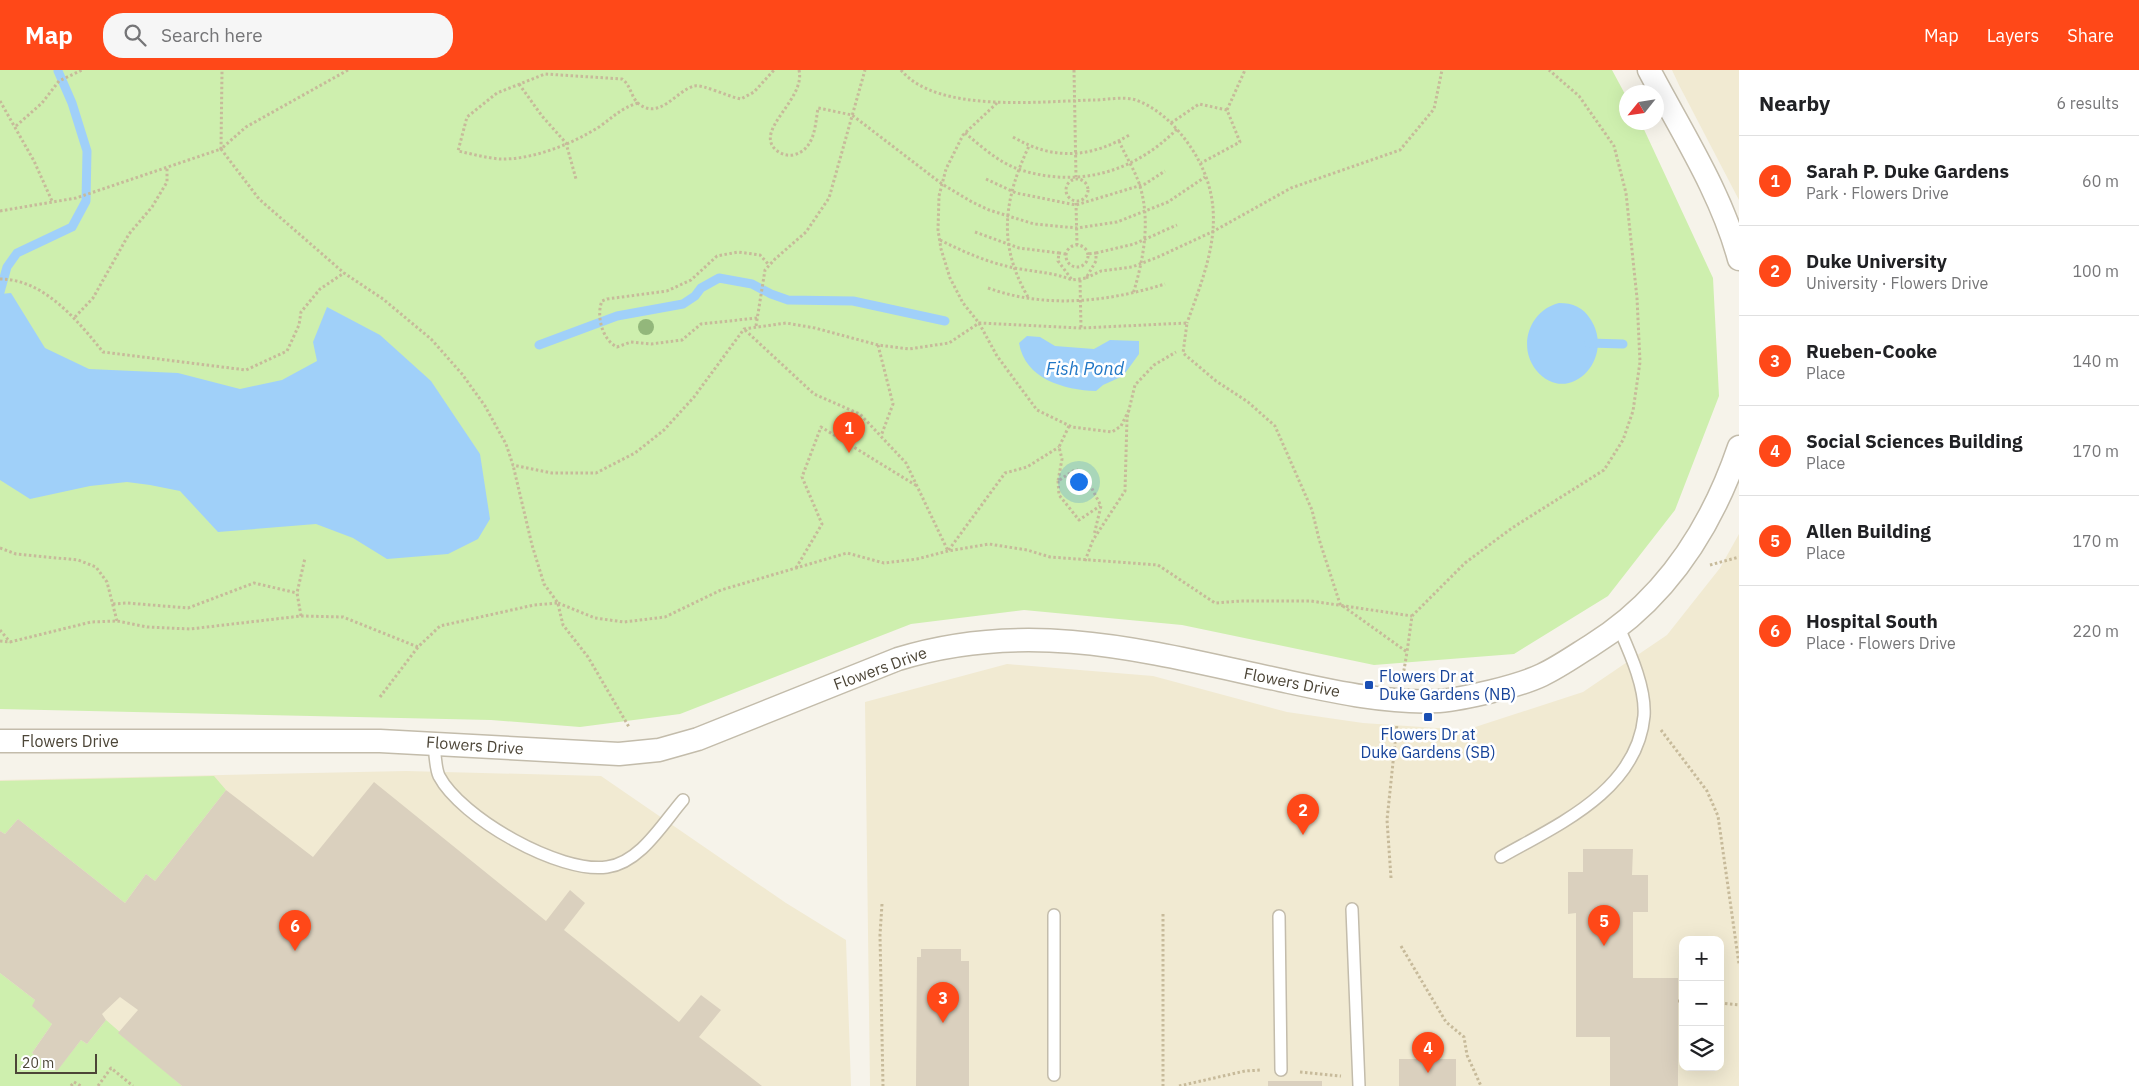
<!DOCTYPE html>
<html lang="en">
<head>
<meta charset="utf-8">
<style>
	body { margin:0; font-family:"IBM Plex Sans",sans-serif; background:#f6f6f6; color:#202124 }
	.controls { position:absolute; right:15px; bottom:15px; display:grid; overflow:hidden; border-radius:10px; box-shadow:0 5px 20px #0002 }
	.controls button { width:45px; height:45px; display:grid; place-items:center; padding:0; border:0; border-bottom:1px solid #e0e0e0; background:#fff; color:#202124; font:25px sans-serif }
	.compass { position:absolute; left:1619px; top:15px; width:45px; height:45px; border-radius:50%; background:#fff; box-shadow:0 5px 20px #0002; rotate:240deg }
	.scale { position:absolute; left:15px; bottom:12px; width:82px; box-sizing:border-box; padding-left:5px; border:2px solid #4c4537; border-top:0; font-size:14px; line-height:18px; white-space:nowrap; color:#4c4537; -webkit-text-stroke:4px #fff; paint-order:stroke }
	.you { position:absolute; left:1078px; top:411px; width:18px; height:18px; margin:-12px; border:4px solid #fff; border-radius:50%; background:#1a73e8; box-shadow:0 0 0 8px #1a73e833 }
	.badge { display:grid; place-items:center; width:32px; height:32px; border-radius:50%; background:#ff4818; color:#fff; font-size:16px; font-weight:700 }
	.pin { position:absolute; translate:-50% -41px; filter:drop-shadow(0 1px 2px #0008) }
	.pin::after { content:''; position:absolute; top:26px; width:18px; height:15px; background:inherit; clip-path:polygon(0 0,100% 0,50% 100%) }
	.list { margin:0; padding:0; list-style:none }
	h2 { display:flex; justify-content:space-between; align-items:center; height:65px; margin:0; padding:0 20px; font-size:21px }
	h2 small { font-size:16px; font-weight:400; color:#757577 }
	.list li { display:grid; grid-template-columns:32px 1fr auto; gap:15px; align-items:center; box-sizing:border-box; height:90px; padding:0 20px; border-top:1px solid #e0e0e0 }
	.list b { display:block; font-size:19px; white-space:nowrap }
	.list p { margin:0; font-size:16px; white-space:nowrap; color:#757577 }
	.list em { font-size:16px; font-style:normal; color:#757577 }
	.icon { flex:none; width:28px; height:28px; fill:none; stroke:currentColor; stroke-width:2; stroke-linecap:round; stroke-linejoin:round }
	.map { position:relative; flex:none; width:1739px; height:1016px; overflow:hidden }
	header { display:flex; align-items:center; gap:30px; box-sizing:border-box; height:70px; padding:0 25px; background:#ff4818; color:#fff }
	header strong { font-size:24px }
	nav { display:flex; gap:28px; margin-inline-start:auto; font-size:18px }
	.search { width:350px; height:45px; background:#f6f6f6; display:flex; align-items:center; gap:12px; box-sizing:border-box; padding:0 18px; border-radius:20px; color:#757577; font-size:19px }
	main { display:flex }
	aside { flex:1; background:#fff }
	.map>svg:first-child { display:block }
	.education { fill:#f1ead2; fill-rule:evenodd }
	.green { fill:#ceefae }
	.water { fill:#a0d0f9 }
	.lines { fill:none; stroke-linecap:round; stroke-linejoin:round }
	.stream { stroke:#a0d0f9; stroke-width:9 }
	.building { fill:#dad0be }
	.lane-casing { stroke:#c3bcab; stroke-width:14 }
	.street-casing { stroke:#c3bcab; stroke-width:25 }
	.path { stroke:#c7ba9a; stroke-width:3; stroke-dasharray:2.5 2.5; stroke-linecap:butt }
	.lane { stroke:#fff; stroke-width:11 }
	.street { stroke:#fff; stroke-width:22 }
	.tree { fill:#93b77b }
	.transit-dot { fill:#1a4fb4; stroke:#fff; stroke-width:2 }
	.labels { text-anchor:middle; stroke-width:5; stroke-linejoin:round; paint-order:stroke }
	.street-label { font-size:16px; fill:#4c4537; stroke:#fff }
	.transit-label { font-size:16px; fill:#164399; stroke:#fff; text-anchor:start }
	.water-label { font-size:18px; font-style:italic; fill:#2177c6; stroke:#fff }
</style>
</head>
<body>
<header>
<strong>Map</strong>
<div class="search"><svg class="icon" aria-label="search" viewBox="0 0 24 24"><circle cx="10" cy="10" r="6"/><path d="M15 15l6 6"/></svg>Search here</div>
<nav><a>Map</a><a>Layers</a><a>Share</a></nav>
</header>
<main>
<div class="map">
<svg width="1739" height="1016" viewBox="0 0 1739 1016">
	<rect width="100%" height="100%" fill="#f6f3ea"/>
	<g class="education">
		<polygon points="1672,0 1739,0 1739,130 1679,15"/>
		<path d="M1739,464V1016H870L865,632L1007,594L1153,606L1287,642L1363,653L1466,660L1583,622L1667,565L1720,498ZM1683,870H1720V997H1683Z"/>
		<polygon points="406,701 601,706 786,833 846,870 851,1016 0,1016 0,710"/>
	</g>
	<g class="green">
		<polygon points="0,0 1612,0 1626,26 1626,52 1641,53 1713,208 1719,326 1675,440 1608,526 1514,584 1374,595 1182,555 1024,540 911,554 680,644 580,657 491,650 0,639"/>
		<polygon points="214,706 226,720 155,811 146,804 125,833 18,749 5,764 0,761 0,711"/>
		<polygon points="0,903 35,930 52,954 32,983 57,1000 81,970 87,974 106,950 182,1016 0,1016"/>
	</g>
	<g class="water">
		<polygon points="11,223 45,278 89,299 178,303 240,319 282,310 317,291 313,272 327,237 380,265 431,311 480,384 490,449 478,469 448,484 387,489 353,468 316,454 218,462 180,421 150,415 127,412 90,416 30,429 0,410 0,224"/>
		<path d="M1559,233C1573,233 1583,237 1591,250C1616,290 1567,338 1536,300C1517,276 1530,240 1559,233Z"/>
		<path d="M1027,266L1040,267L1055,276L1094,279L1110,270L1139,271V284L1123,306L1103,315L1096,321C1064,320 1025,309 1019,273Z"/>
	</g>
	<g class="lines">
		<g class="stream">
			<polyline points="0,222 7,197 17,183 72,157 86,131 87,81 72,33 58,1"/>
			<polyline points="1589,273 1623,274"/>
			<polyline points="539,275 617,246 683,234 695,226 701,218 719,208 752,214 771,224 788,230 853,231 945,251"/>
		</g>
	</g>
	<g class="building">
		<polygon points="374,712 546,851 570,820 585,833 564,860 679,952 701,925 721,940 699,967 762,1016 182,1016 118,963 138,940 120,927 102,944 106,950 87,974 81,970 57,1001 32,983 52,954 32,936 35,930 0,903 0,761 5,764 18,749 125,833 146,804 155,811 226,720 313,787"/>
		<polygon points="1583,779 1633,779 1632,805 1648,805 1648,842 1633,842 1633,908 1678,908 1678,1016 1610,1016 1610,967 1576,967 1576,843 1568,844 1568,802 1583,802"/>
		<polygon points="921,879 961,879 961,891 969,891 969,1016 916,1016 917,887 921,887"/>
		<rect x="1399" y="989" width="57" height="27"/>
		<rect x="1268" y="1011" width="54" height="5"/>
	</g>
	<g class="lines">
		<defs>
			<g id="lane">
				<path d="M434,672C435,682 435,697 439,706C461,748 560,804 607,797C640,793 663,753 683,730"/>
				<path d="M1501,787C1557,755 1637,721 1644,646C1646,618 1630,583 1619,558"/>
				<polyline points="1352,839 1359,1016"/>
				<polyline points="1054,845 1054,1005"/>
				<polyline points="1279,846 1281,1000"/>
			</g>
			<g id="street">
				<path d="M1649,0C1681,61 1721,122 1739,189"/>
				<path d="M0,671H380L619,684L659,680L698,669L898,589C1031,548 1150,582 1280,610C1331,621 1387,634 1439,631C1464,629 1519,616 1542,605C1559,597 1576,585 1592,575C1666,529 1711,459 1739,377"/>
			</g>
		</defs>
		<use href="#lane" class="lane-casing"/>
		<use href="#street" class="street-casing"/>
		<g class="path">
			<polyline points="348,0 246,57 221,79 259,129 344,203 383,229 431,269 462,304 485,336 506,374 513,395 552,403 596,403 635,383 664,360 694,327 744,259 786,253 815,258 878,275 909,279 949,273 979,253 1081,258 1187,253 1183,283 1216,311 1248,332 1275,356 1312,440 1319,469 1340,534 1407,582 1412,546 1465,493 1512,458 1604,400 1623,370 1633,341 1640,292 1637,228 1626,123 1614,76 1579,26 1549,0"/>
			<path d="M799,0C806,29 755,59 775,79C780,84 787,86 793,85C815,80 815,56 818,38L852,45L942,114L972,132L989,140L1034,154L1077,158L1117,152L1168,132L1205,107"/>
			<path d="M901,0C937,44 1042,31 1094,30C1106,30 1124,26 1136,30C1160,39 1178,58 1192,79C1231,140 1209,192 1187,253"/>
			<polyline points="1074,0 1076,107"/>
			<polyline points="519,14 542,46 566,73 576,109"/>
			<polyline points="0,31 34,91 52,131"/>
			<path d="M638,33C621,38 612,48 599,57C572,74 532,90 500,89C487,88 472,84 458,81L467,47L497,23L545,4L622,9C631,15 631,28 639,34C660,50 676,21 694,16C703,14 729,27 741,29L754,22L774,0"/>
			<polyline points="997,33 963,65 946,99 939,126 938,160 941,179 950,208 963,233 979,253 997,286 1037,340 1072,357 1112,362 1121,356 1129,340"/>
			<polyline points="1227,40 1245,0"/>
			<polyline points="1171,53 1199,34 1227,40 1240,72 1201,93"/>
			<polyline points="16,56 42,33 59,11 82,0"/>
			<path d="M965,63C981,76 998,92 1018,99C1077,119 1135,102 1177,59"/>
			<path d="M1013,67C1054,91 1091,88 1131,64"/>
			<path d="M1119,71C1125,85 1134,99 1139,113C1151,149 1144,188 1133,224"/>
			<circle cx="1077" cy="120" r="11"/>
			<polyline points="986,109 1016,123 1076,135 1145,114 1165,101"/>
			<polyline points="1076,133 1077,175"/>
			<polyline points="0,141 76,128 221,79 222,0"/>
			<polyline points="975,162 1019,178 1059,183"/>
			<path d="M940,170C966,183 991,194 1020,199C1038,202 1055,203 1072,210"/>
			<circle cx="1077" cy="186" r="11"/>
			<polyline points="1096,183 1134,174 1177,155"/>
			<polyline points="1066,184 1059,183 1058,191 1072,210 1086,208 1096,191 1096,183 1087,184"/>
			<polyline points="1086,208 1101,201 1132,197 1158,187 1214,161 1291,118 1400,80 1434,39 1442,0"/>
			<path d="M0,209C44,209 78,251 103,282L246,300L287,281L299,255L301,242L320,219L344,203"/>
			<polyline points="1080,210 1081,258"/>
			<path d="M988,218C1046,239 1107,232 1165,214"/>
			<path d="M1028,227C997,174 1004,129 1029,76"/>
			<polyline points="75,247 93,228 129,164 152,137 167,112 167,97"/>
			<path d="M757,248L701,254L682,270L651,274L631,272L617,277C602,270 596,245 602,231L607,229L667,221L691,210L717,186L738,182L760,185L769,195"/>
			<polyline points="756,256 765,200 775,189 806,162 829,128 865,0"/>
			<polyline points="745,260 814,324 860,344 906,393 948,481 1005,403 1027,397 1059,377"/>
			<polyline points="878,275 893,334 881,366"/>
			<polyline points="1069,356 1059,377 1062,389 1058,411 1076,399 1088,411 1101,436 1094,465"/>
			<polyline points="1058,411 1059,425 1079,450 1100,436"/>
			<polyline points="0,478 16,484 78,490 96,497 107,512 117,551"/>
			<polyline points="1085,491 1093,470 1125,421 1127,348 1135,315 1154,295 1176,282"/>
			<polyline points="1710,495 1739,487"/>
			<polyline points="796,498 822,454 802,407 821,357 917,416"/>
			<polyline points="558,533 595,548 624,552 665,547 721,520 847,483 884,493 917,489 948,481 989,474 1027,480 1050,487 1158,495 1215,533 1241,531 1311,531 1412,546"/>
			<polyline points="113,534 127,533 188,538 254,513 297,523"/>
			<polyline points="558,534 563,555 588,587 629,657"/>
			<polyline points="301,546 297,523 305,488"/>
			<polyline points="0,560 10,572"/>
			<polyline points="0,571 10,572 91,552 117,551 147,557 190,559 301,546 343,547 418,577 440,556 534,535 558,533 544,514 532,475 513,395"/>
			<polyline points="1403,606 1407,582"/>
			<polyline points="380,627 418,577"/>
			<polyline points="1661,660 1707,721 1718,746 1739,894"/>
			<polyline points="1391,808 1387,750 1397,654"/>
			<polyline points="882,834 880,865 883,1016"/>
			<polyline points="1163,844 1163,1016"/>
			<polyline points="1401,876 1446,952 1464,967 1467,985 1481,1016"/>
			<polyline points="1678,931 1683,931"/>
			<polyline points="1720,933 1739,935"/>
			<polyline points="1300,1002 1341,1006"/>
			<polyline points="71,1016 74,1012 81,1016"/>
			<polyline points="98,1016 111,998 133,1016"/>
			<polyline points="1179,1016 1245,1001 1261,1000"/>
		</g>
		<use href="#lane" class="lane"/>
		<use href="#street" class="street"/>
	</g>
	<circle class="tree" cx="646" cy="257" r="8"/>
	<g class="transit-dot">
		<rect x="1364" y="610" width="10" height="10" rx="2.5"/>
		<rect x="1423" y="642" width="10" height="10" rx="2.5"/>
	</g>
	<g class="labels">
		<g class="street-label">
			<text transform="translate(880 598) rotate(-20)" y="6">Flowers Drive</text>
			<text transform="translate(1292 612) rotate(11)" y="6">Flowers Drive</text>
			<text x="70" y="677">Flowers Drive</text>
			<text transform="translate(475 675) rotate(4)" y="6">Flowers Drive</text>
		</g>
		<g class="transit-label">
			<text x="1379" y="612">Flowers Dr at<tspan x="1379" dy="18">Duke Gardens (NB)</tspan></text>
			<text x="1428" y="670" text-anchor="middle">Flowers Dr at<tspan x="1428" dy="18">Duke Gardens (SB)</tspan></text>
		</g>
		<g class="water-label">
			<text x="1085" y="305">Fish Pond</text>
		</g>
	</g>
</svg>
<div class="controls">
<button>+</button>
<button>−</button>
<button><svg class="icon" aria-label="layers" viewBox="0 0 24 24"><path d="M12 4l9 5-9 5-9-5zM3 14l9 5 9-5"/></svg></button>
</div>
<svg class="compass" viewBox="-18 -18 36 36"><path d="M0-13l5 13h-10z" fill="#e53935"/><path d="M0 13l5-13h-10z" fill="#757577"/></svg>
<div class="scale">20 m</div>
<div class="you"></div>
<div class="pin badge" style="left:849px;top:383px">1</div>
<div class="pin badge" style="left:1303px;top:765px">2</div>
<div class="pin badge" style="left:943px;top:953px">3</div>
<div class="pin badge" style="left:1428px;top:1003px">4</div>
<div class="pin badge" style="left:1604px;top:876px">5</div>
<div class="pin badge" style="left:295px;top:881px">6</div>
</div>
<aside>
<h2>Nearby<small>6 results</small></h2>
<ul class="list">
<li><span class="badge">1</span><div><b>Sarah P. Duke Gardens</b><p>Park · Flowers Drive</p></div><em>60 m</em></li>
<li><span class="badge">2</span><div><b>Duke University</b><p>University · Flowers Drive</p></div><em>100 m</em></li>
<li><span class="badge">3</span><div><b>Rueben-Cooke</b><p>Place</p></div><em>140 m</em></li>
<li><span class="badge">4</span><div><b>Social Sciences Building</b><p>Place</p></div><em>170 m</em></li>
<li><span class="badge">5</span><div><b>Allen Building</b><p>Place</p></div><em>170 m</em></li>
<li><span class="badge">6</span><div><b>Hospital South</b><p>Place · Flowers Drive</p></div><em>220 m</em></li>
</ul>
</aside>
</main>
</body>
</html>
